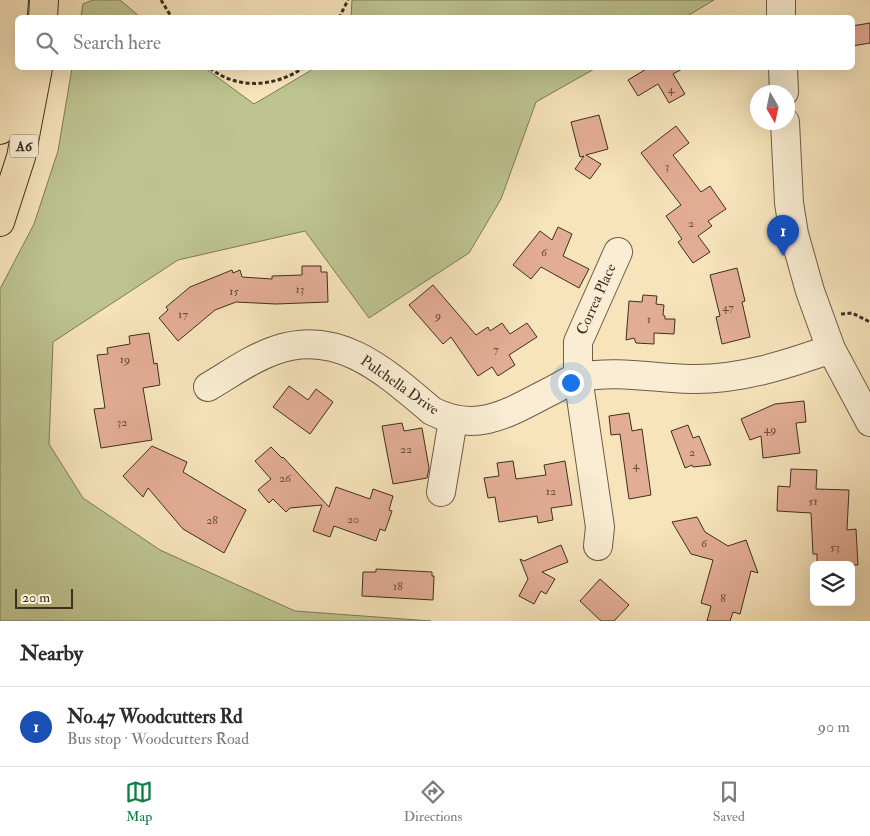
<!DOCTYPE html>
<html lang="en">
<head>
<meta charset="utf-8">
<style>
	body { margin:0; font-family:"IM FELL Double Pica",serif; background:#f2f2f3; color:#2b2b33 }
	.controls { position:absolute; right:15px; bottom:15px; display:grid; overflow:hidden; border-radius:8px; box-shadow:0 5px 20px #0002 }
	.controls button { width:45px; height:45px; display:grid; place-items:center; padding:0; border:0; border-bottom:1px solid #e1e1e2; background:#fff; color:#2b2b33; font:25px sans-serif }
	.compass { position:absolute; left:750px; top:85px; width:45px; height:45px; border-radius:50%; background:#fff; box-shadow:0 5px 20px #0002; rotate:171deg }
	.scale { position:absolute; left:15px; bottom:12px; width:58px; box-sizing:border-box; padding-left:5px; border:2px solid #3e2f21; border-top:0; font-size:14px; line-height:18px; white-space:nowrap; color:#3e2f21; -webkit-text-stroke:4px #faedd3; paint-order:stroke }
	.you { position:absolute; left:570px; top:382px; width:18px; height:18px; margin:-12px; border:4px solid #fff; border-radius:50%; background:#1a73e8; box-shadow:0 0 0 8px #1a73e833 }
	.badge { display:grid; place-items:center; width:32px; height:32px; border-radius:50%; background:#0b8043; color:#fff; font-size:16px; font-weight:700 }
	.pin { position:absolute; translate:-50% -41px; filter:drop-shadow(0 1px 2px #0008) }
	.pin::after { content:''; position:absolute; top:26px; width:18px; height:15px; background:inherit; clip-path:polygon(0 0,100% 0,50% 100%) }
	.list { margin:0; padding:0; list-style:none }
	h2 { display:flex; justify-content:space-between; align-items:center; height:65px; margin:0; padding:0 20px; font-size:21px }
	h2 small { font-size:16px; font-weight:400; color:#7c7c81 }
	.list li { display:grid; grid-template-columns:32px 1fr auto; gap:15px; align-items:center; box-sizing:border-box; height:80px; padding:0 20px; border-top:1px solid #e1e1e2 }
	.list b { display:block; font-size:19px; white-space:nowrap }
	.list p { margin:0; font-size:16px; white-space:nowrap; color:#7c7c81 }
	.list em { font-size:16px; font-style:normal; color:#7c7c81 }
	.icon { flex:none; width:28px; height:28px; fill:none; stroke:currentColor; stroke-width:2; stroke-linecap:round; stroke-linejoin:round }
	.map { position:relative; flex:none; width:870px; height:621px; overflow:hidden }
	.search { position:absolute; background:#fff; box-shadow:0 5px 20px #0002; left:15px; right:15px; top:15px; height:55px; display:flex; align-items:center; gap:12px; box-sizing:border-box; padding:0 18px; border-radius:8px; color:#7c7c81; font-size:19px }
	.sheet { height:145px; background:#fff }
	nav { display:flex; justify-content:space-around; align-items:center; box-sizing:border-box; height:70px; border-top:1px solid #e1e1e2; background:#fff; font-size:14px; color:#7c7c81 }
	nav a { display:grid; justify-items:center; gap:2px }
	nav .on { color:#0b8043 }
	.map>svg:first-child { display:block }
	.green { fill:#bdc490; stroke:#7e7a58 }
	.building { fill:#e3ad95; stroke:#3e2f21 }
	.lines { fill:none; stroke-linecap:round; stroke-linejoin:round }
	.minor-casing { stroke:#6c5c48; stroke-width:30 }
	.highway-casing { stroke:#3e2f21; stroke-width:30 }
	.path { stroke:#3e2f21; stroke-width:3; stroke-dasharray:4 2.5; stroke-linecap:butt }
	.minor { stroke:#faedd3; stroke-width:28 }
	.highway { stroke:#f7e4bb; stroke-width:28 }
	.labels { text-anchor:middle; stroke-width:4; stroke-linejoin:round; paint-order:stroke }
	.number-label { font-size:12px; fill:#674e3e }
	.shield { fill:#faedd3; stroke:#766856; stroke-width:1 }
	.shield-label { font-size:14px; font-weight:bold; fill:#3e2f21 }
	.street-label { font-size:15px; fill:#3e2f21; stroke:#faedd3 }
</style>
</head>
<body>
<div class="map">
<svg width="870" height="621" viewBox="0 0 870 621">
	<rect width="100%" height="100%" fill="#f7e4bb"/>
	<filter id="stains"><feTurbulence type="fractalNoise" baseFrequency=".004" numOctaves="4"/><feColorMatrix values="0 0 0 0 .2 0 0 0 0 .09 0 0 0 0 .02 0 0 0 .5 -.17"/></filter>
	<radialGradient id="worn" r=".72"><stop offset=".6" stop-color="#630" stop-opacity="0"/><stop offset="1" stop-color="#630" stop-opacity=".3"/></radialGradient>
	<g class="green">
		<polygon points="93,0 120,0 140,17 81,17 83,4"/>
		<polygon points="352,0 714,0 684,18 351,17"/>
		<polygon points="72,68 205,68 254,104 315,68 596,68 536,102 501,199 469,253 369,318 305,231 178,260 53,342 49,444 83,498 160,550 295,611 431,621 0,621 0,289 34,224 58,151"/>
	</g>
	<g class="building">
		<polygon points="870,23 870,43 852,46 852,26"/>
		<polygon points="648,68 684,68 673,74 685,94 669,103 658,84 638,96 628,80"/>
		<polygon points="599,115 608,149 586,155 601,164 590,179 575,169 584,156 580,157 571,122"/>
		<polygon points="676,126 689,143 673,155 701,192 710,186 726,209 708,221 712,226 698,236 710,252 693,263 678,242 682,239 666,216 681,205 641,153"/>
		<polygon points="558,227 572,234 563,256 589,269 579,288 541,267 531,279 513,265 540,231 552,240"/>
		<polygon points="302,266 321,266 321,272 327,272 328,302 276,304 236,302 215,310 178,341 159,318 168,310 166,307 190,287 232,270 233,273 240,270 242,277 272,279 272,276 302,275"/>
		<polygon points="737,268 745,301 742,302 750,337 722,344 716,317 720,316 710,275"/>
		<polygon points="433,285 476,335 488,327 490,331 502,323 510,334 527,323 537,337 509,355 515,365 498,376 492,367 478,376 451,337 443,344 409,305"/>
		<polygon points="643,295 657,296 656,304 664,305 663,315 665,316 665,319 675,319 674,334 654,333 654,344 636,343 634,338 626,340 629,301 642,302"/>
		<polygon points="149,333 154,364 157,363 160,385 143,388 152,440 101,448 94,409 105,408 97,355 108,354 107,348 130,344 129,336"/>
		<polygon points="289,386 308,400 316,389 333,402 310,434 273,407"/>
		<polygon points="804,401 806,422 796,423 800,453 763,458 761,436 750,440 741,419 775,404"/>
		<polygon points="629,413 632,431 642,429 651,495 629,499 620,434 611,435 609,416"/>
		<polygon points="402,423 404,431 422,428 429,468 427,478 393,484 382,426"/>
		<polygon points="688,425 693,438 699,436 711,465 693,467 692,465 685,468 671,431"/>
		<polygon points="152,446 187,462 183,472 246,510 224,553 183,529 148,488 143,497 123,476"/>
		<polygon points="271,447 282,458 283,457 329,507 336,487 370,499 373,489 393,496 389,510 392,511 385,531 380,529 376,541 334,526 330,537 313,531 322,505 290,508 286,512 273,499 269,503 258,490 271,479 255,461"/>
		<polygon points="513,461 516,479 546,475 544,465 565,461 572,505 551,508 553,520 538,523 537,516 499,522 495,497 488,498 484,478 499,476 497,463"/>
		<polygon points="791,469 817,470 816,489 849,490 847,530 856,529 858,565 817,565 817,554 813,554 811,513 777,511 778,486 790,487"/>
		<polygon points="697,517 705,532 728,546 746,540 758,573 751,571 740,614 733,612 730,621 707,621 711,606 701,603 713,560 691,554 672,522"/>
		<polygon points="561,545 568,562 542,572 555,579 546,594 541,591 534,604 519,596 528,579 520,559 524,561"/>
		<polygon points="376,569 432,572 432,576 434,576 433,600 362,596 363,572 376,572"/>
		<polygon points="600,579 629,605 614,621 601,621 580,601"/>
	</g>
	<g class="lines">
		<defs>
			<g id="minor">
				<polyline points="781,0 781,18"/>
				<polyline points="783,68 784,92"/>
				<polyline points="785,122 789,203 794,234 810,291 831,349 870,422"/>
				<path d="M208,387C230,374 252,358 276,350C339,328 387,373 432,411C479,435 511,411 553,390C561,386 571,379 580,377C617,370 653,378 691,379C740,380 785,365 831,349"/>
				<polyline points="441,492 453,420"/>
				<polyline points="598,546 600,527 578,377 578,342 618,252"/>
			</g>
			<g id="highway">
				<polyline points="43,18 44,0"/>
				<polyline points="0,130 9,74 14,0"/>
				<polyline points="0,222 21,157 38,68"/>
			</g>
		</defs>
		<use href="#minor" class="minor-casing"/>
		<use href="#highway" class="highway-casing"/>
		<g class="path">
			<polyline points="161,0 172,18"/>
			<polyline points="339,18 348,0"/>
			<path d="M210,68C237,90 275,87 303,68"/>
			<polyline points="841,314 852,313 870,322"/>
		</g>
		<use href="#minor" class="minor"/>
		<use href="#highway" class="highway"/>
	</g>
	<g class="labels">
		<g class="number-label">
			<text x="671" y="93">4</text>
			<text x="667" y="170">3</text>
			<text x="691" y="227">2</text>
			<text x="544" y="256">6</text>
			<text x="300" y="293">13</text>
			<text x="234" y="295">15</text>
			<text x="728" y="311">47</text>
			<text x="183" y="318">17</text>
			<text x="438" y="319">9</text>
			<text x="649" y="323">1</text>
			<text x="496" y="353">7</text>
			<text x="125" y="363">19</text>
			<text x="122" y="426">32</text>
			<text x="770" y="433">49</text>
			<text x="406" y="453">22</text>
			<text x="692" y="456">2</text>
			<text x="636" y="469">4</text>
			<text x="285" y="482">26</text>
			<text x="551" y="495">12</text>
			<text x="813" y="505">51</text>
			<text x="353" y="523">20</text>
			<text x="212" y="524">28</text>
			<text x="704" y="547">6</text>
			<text x="835" y="551">53</text>
			<text x="398" y="590">18</text>
			<text x="723" y="602">8</text>
		</g>
		<rect class="shield" x="10" y="134.5" width="28" height="23" rx="4"/>
		<g class="shield-label">
			<text x="24" y="151">A6</text>
		</g>
		<g class="street-label">
			<text transform="translate(596 299) rotate(-66)" y="5">Correa Place</text>
			<text transform="translate(400 385) rotate(35)" y="5">Pulchella Drive</text>
		</g>
	</g>
	<rect width="100%" height="100%" filter="url(#stains)"/>
	<rect width="100%" height="100%" fill="url(#worn)"/>
</svg>
<div class="controls">
<button><svg class="icon" aria-label="layers" viewBox="0 0 24 24"><path d="M12 4l9 5-9 5-9-5zM3 14l9 5 9-5"/></svg></button>
</div>
<svg class="compass" viewBox="-18 -18 36 36"><path d="M0-13l5 13h-10z" fill="#e53935"/><path d="M0 13l5-13h-10z" fill="#7c7c81"/></svg>
<div class="scale">20 m</div>
<div class="you"></div>
<div class="pin badge" style="left:783px;top:256px;background:#1a4fb4">1</div>
<div class="search"><svg class="icon" aria-label="search" viewBox="0 0 24 24"><circle cx="10" cy="10" r="6"/><path d="M15 15l6 6"/></svg>Search here</div>
</div>
<section class="sheet">
<h2>Nearby<small></small></h2>
<ul class="list">
<li><span class="badge" style="background:#1a4fb4">1</span><div><b>No.47 Woodcutters Rd</b><p>Bus stop · Woodcutters Road</p></div><em>90 m</em></li>
</ul>
</section>
<nav>
<a class="on"><svg class="icon" aria-label="map" viewBox="0 0 24 24"><path d="M3 6l6-2 6 2 6-2v14l-6 2-6-2-6 2zM9 4v14M15 6v14"/></svg>Map</a>
<a><svg class="icon" aria-label="directions" viewBox="0 0 24 24"><path d="M12 3l9 9-9 9-9-9zM9 14v-3h6M13 9l2 2-2 2"/></svg>Directions</a>
<a><svg class="icon" aria-label="saved" viewBox="0 0 24 24"><path d="M7 4h10v16l-5-4-5 4z"/></svg>Saved</a>
</nav>
</body>
</html>
